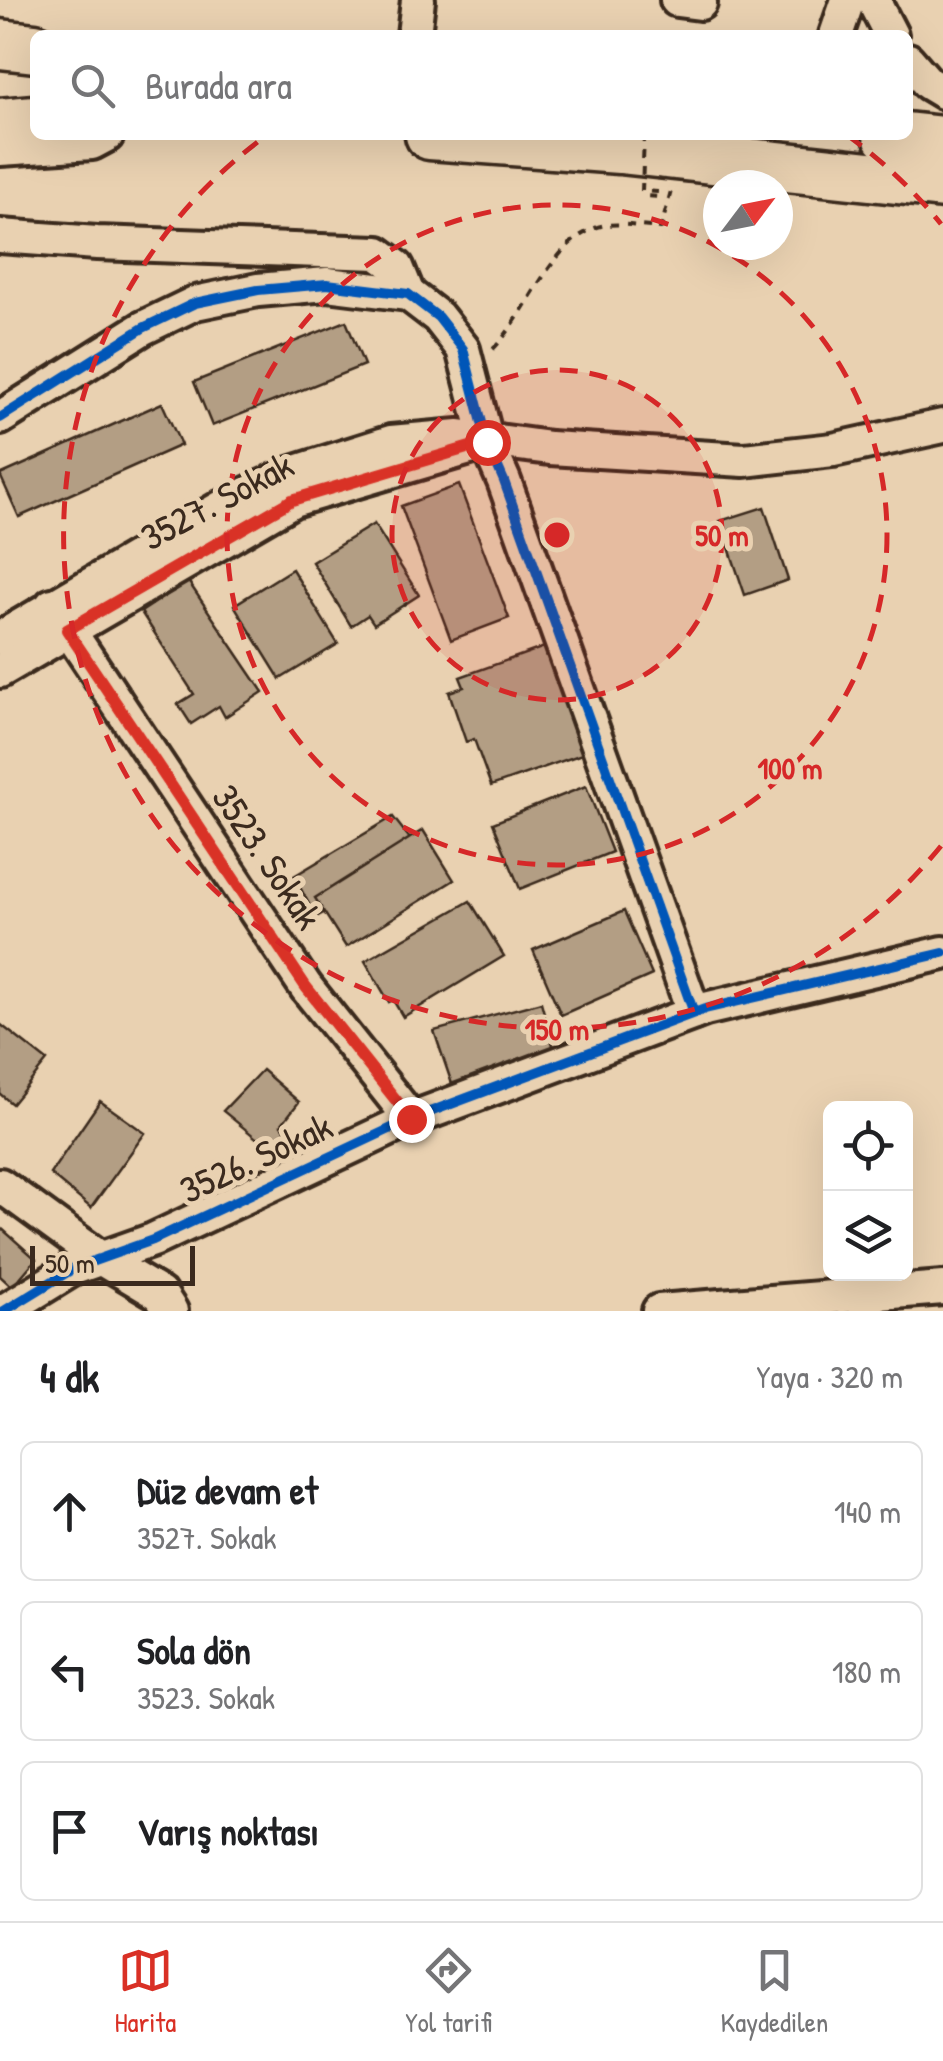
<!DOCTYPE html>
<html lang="tr">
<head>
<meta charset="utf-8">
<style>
	body { margin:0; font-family:"Patrick Hand",sans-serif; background:#f6f6f6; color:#202124 }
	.controls { position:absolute; right:30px; bottom:30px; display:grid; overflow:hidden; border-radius:15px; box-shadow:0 10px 40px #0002 }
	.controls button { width:90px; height:90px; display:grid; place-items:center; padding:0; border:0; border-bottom:2px solid #e0e0e0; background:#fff; color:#202124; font:50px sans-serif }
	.compass { position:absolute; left:703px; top:170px; width:90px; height:90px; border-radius:50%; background:#fff; box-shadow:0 10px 40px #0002; rotate:58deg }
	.scale { position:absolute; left:30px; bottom:25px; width:165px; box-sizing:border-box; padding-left:10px; border:5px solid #3b2a1e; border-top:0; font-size:28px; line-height:35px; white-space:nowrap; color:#3b2a1e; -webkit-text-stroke:8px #e9d1b1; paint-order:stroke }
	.stop { position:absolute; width:30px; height:30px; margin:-22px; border:8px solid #d93025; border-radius:50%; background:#fff }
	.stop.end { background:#d93025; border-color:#fff; box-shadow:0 2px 10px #0008 }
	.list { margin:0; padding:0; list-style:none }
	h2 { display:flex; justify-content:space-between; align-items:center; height:130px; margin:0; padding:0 40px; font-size:42px }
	h2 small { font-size:32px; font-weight:400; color:#757577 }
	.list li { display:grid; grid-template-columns:65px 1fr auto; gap:30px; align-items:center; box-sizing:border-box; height:140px; margin:0 20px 20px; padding:0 20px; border:2px solid #e0e0e0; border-radius:15px }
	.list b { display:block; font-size:38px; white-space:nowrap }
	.list p { margin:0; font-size:32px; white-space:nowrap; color:#757577 }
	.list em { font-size:32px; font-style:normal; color:#757577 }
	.icon { flex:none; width:55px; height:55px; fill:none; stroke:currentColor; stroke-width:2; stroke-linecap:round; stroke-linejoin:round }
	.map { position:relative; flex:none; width:943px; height:1311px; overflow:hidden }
	.search { position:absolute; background:#fff; box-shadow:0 10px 40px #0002; left:30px; right:30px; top:30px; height:110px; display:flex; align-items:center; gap:25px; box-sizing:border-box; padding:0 35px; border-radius:15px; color:#757577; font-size:38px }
	.sheet { height:610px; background:#fff }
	nav { display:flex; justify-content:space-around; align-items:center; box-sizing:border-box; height:140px; border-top:2px solid #e0e0e0; background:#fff; font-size:28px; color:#757577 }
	nav a { display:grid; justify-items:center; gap:5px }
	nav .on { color:#d93025 }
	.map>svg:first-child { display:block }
	.building { fill:#b39e84; stroke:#3b2a1e; stroke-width:2.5 }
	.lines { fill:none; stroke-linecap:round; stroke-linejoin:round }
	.minor-casing { stroke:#3b2a1e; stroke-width:40 }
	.highway-casing { stroke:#3b2a1e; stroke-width:55 }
	.path { stroke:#3b2a1e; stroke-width:4; stroke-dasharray:8 8; stroke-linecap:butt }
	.minor { stroke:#e9d1b1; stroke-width:32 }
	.highway { stroke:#e9d1b1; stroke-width:48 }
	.path-bridge { stroke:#3b2a1e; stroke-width:4; stroke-dasharray:8 8; stroke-linecap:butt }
	.cycleway-casing { stroke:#e9d1b1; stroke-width:16 }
	.cycleway { stroke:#0057b8; stroke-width:10 }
	.route { stroke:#d93025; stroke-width:12 }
	.ring { fill:none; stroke:#d62828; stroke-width:5; stroke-dasharray:18 12 }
	.labels { text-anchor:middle; stroke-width:10; stroke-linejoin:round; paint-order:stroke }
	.street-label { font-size:38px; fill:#3b2a1e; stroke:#e9d1b1 }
	.centre { fill:#d62828; stroke:#e9d1b1; stroke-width:5 }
	.ring-label { font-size:30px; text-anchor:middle; font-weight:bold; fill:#d62828; stroke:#e9d1b1; stroke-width:10; stroke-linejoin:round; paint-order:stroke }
</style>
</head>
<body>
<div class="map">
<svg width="943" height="1311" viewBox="0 0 943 1311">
	<rect width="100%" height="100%" fill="#e9d1b1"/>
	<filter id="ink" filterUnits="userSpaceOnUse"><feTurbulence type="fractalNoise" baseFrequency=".01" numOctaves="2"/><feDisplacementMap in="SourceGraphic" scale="20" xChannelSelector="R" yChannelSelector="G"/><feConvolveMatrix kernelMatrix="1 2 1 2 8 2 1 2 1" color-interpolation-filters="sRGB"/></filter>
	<g filter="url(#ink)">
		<g class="building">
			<polygon points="346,321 364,365 212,426 194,382"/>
			<polygon points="162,403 181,445 19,517 0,475"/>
			<polygon points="459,485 509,618 451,640 401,506"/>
			<polygon points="764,507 788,580 745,595 720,521"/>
			<polygon points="374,524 419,595 374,624 368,615 351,626 312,562"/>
			<polygon points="292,569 338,644 280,679 234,605"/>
			<polygon points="188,581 263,692 225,717 219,706 191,724 178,704 194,694 141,612"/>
			<polygon points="547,646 585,753 491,786 474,739 466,742 449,692 464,687 460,677"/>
			<polygon points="586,786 612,852 520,889 493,823"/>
			<polygon points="393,817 425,858 316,917 294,876"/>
			<polygon points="423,830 454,880 346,947 315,898"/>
			<polygon points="470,901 504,956 403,1017 393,1000 389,1002 365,961"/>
			<polygon points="624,911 652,975 561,1015 533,950"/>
			<polygon points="541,1002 556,1056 452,1084 434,1031"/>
			<polygon points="0,1024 47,1061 12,1104 0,1094"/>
			<polygon points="262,1070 299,1102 281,1125 292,1137 271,1150 223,1111"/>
			<polygon points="100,1101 145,1133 91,1208 50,1174"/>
			<polygon points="0,1227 36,1259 12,1287 0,1276"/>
		</g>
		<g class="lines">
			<defs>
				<g id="minor">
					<polyline points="677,0 700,3"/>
					<polyline points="876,0 876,6 891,35"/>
					<polyline points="414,35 418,0"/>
					<polyline points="836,35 848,0"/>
					<polyline points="908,60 928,83 943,92"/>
					<polyline points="0,149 92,143 107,135"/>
					<polyline points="0,236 97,243 378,253 397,267 408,294"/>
					<polyline points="0,418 143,328 195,303 258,290 327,284 408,294 438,317 463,349 487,442 504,481 694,1013"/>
					<polyline points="52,605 306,987 411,1119"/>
					<polyline points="0,638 234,500 293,473 391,442 459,436 550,448 744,460 833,450 943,426"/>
					<polyline points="0,671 293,500 473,447"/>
					<polyline points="0,1185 100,1258 160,1294 171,1311"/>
					<polyline points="4,1311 74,1268 153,1240 411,1119 705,1009 943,953"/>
					<polyline points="659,1311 943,1288"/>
				</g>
				<g id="highway">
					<polyline points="0,44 35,48"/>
					<polyline points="0,123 35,120"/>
					<polyline points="430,135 620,149 943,184"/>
					<polyline points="888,135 943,141"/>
				</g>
			</defs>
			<use href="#minor" class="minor-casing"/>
			<use href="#highway" class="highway-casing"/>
			<path class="path" d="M493,349C529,314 552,234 606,225C624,223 643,227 661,228L671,191"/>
			<use href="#minor" class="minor"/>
			<use href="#highway" class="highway"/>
			<polyline class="path-bridge" points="644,135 642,191 659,192 658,197 644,196 645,193"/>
			<defs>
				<g id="cycleway">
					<polyline points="0,418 143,328 195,303 258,290 327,284 408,294 438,317 463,349 487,442 504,481 694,1013"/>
					<polyline points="4,1311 74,1268 153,1240 411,1119 705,1009 943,953"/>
				</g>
			</defs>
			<use href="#cycleway" class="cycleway-casing"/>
			<use href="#cycleway" class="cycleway"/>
		</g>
	</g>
	<g class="lines" filter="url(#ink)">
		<polyline class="route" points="411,1119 306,987 67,630 292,500 487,442"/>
	</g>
	<circle cx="557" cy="535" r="165" fill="#d62828" fill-opacity=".12"/>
	<g class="ring">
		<circle cx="557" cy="535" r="165"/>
		<circle cx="557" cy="535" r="330"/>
		<path d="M941 846A494 494 0 1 1 267 135M847 135A494 494 0 0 1 941 224"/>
	</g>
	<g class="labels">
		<g class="street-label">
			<text transform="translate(217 501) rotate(-28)" y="13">3527. Sokak</text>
			<text transform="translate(267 857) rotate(56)" y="13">3523. Sokak</text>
			<text transform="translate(256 1158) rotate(-25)" y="13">3526. Sokak</text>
		</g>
	</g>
	<circle cx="557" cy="535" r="15" class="centre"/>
	<g class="ring-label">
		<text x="722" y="546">50 m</text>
		<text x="790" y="779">100 m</text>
		<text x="557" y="1040">150 m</text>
	</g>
</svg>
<div class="controls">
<button><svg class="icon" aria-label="locate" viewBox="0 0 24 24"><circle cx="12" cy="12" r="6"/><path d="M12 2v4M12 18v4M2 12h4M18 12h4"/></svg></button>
<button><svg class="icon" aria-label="layers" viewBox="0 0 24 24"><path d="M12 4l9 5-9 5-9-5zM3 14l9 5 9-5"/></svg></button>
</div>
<svg class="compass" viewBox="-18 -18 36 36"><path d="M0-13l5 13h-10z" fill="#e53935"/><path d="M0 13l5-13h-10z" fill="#757577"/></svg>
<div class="scale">50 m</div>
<div class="stop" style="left:487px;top:442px"></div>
<div class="stop end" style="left:411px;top:1119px"></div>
<div class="search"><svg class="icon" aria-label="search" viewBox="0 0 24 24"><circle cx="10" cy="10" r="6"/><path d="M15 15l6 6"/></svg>Burada ara</div>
</div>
<section class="sheet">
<h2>4 dk<small>Yaya · 320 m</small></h2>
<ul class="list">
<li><svg class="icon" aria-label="ahead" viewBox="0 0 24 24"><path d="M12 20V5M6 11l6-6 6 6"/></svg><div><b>Düz devam et</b><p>3527. Sokak</p></div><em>140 m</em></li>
<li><svg class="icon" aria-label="left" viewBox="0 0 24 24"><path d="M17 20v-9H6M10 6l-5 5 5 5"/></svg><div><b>Sola dön</b><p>3523. Sokak</p></div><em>180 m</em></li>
<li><svg class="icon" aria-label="arrive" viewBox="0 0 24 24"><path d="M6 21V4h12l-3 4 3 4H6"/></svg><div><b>Varış noktası</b></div></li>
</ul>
</section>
<nav>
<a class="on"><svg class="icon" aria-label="map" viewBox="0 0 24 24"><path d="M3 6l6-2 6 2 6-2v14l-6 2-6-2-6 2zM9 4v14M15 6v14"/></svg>Harita</a>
<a><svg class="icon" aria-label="directions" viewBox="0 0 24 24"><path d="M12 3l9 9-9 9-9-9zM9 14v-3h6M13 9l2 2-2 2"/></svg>Yol tarifi</a>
<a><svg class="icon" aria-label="saved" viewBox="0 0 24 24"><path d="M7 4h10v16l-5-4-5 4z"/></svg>Kaydedilen</a>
</nav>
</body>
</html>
